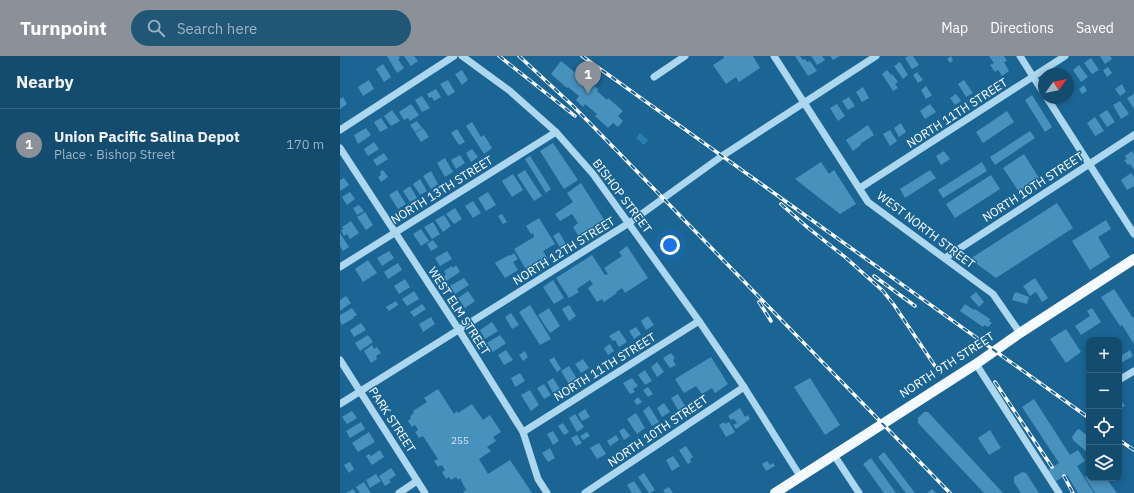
<!DOCTYPE html>
<html lang="en">
<head>
<meta charset="utf-8">
<style>
	body { margin:0; font-family:"IBM Plex Sans",sans-serif; background:#215677; color:#f1f3f6 }
	.controls { position:absolute; right:12px; bottom:12px; display:grid; overflow:hidden; border-radius:8px; box-shadow:0 2px 6px #0003 }
	.controls button { width:36px; height:36px; display:grid; place-items:center; padding:0; border:0; border-bottom:1px solid #336382; background:#144c6f; color:#f1f3f6; font:20px sans-serif }
	.compass { position:absolute; left:698px; top:12px; width:36px; height:36px; border-radius:50%; background:#144c6f; box-shadow:0 2px 6px #0003; rotate:57deg }
	.you { position:absolute; left:330px; top:189px; width:14px; height:14px; margin:-10px; border:3px solid #fff; border-radius:50%; background:#1a73e8; box-shadow:0 0 0 6px #1a73e833 }
	.badge { display:grid; place-items:center; width:26px; height:26px; border-radius:50%; background:#8c9099; color:#fff; font-size:13px; font-weight:700 }
	.pin { position:absolute; translate:-50% -33px; filter:drop-shadow(0 1px 2px #0008) }
	.pin::after { content:''; position:absolute; top:21px; width:14px; height:12px; background:inherit; clip-path:polygon(0 0,100% 0,50% 100%) }
	.list { margin:0; padding:0; list-style:none }
	h2 { display:flex; justify-content:space-between; align-items:center; height:52px; margin:0; padding:0 16px; font-size:17px }
	h2 small { font-size:13px; font-weight:400; color:#9db4c3 }
	.list li { display:grid; grid-template-columns:26px 1fr auto; gap:12px; align-items:center; box-sizing:border-box; height:72px; padding:0 16px; border-top:1px solid #336382 }
	.list b { display:block; font-size:15px; white-space:nowrap }
	.list p { margin:0; font-size:13px; white-space:nowrap; color:#9db4c3 }
	.list em { font-size:13px; font-style:normal; color:#9db4c3 }
	.icon { flex:none; width:22px; height:22px; fill:none; stroke:currentColor; stroke-width:2; stroke-linecap:round; stroke-linejoin:round }
	.map { position:relative; flex:none; width:794px; height:437px; overflow:hidden }
	header { display:flex; align-items:center; gap:24px; box-sizing:border-box; height:56px; padding:0 20px; background:#8c9099; color:#fff }
	header strong { font-size:19px }
	nav { display:flex; gap:22px; margin-inline-start:auto; font-size:14px }
	.search { width:280px; height:36px; background:#215677; display:flex; align-items:center; gap:10px; box-sizing:border-box; padding:0 14px; border-radius:22px; color:#9db4c3; font-size:15px }
	main { display:flex }
	aside { flex:1; background:#144c6f }
	.map>svg:first-child { display:block }
	.green { fill:#2a7fb0 }
	.building { fill:#4791bd }
	.lines { fill:none; stroke-linecap:round; stroke-linejoin:round }
	.minor { stroke:#acd7ef; stroke-width:7 }
	.major { stroke:#f4faff; stroke-width:10 }
	.rail-casing { stroke:#fff; stroke-width:3.5 }
	.rail { stroke:#1a6594; stroke-width:2; stroke-dasharray:6; stroke-linecap:butt }
	.labels { text-anchor:middle; stroke-width:3; stroke-linejoin:round; paint-order:stroke }
	.number-label { font-size:10px; fill:#d1e4ee }
	.street-label { font-size:12px; fill:#fff; stroke:#1a6594 }
</style>
</head>
<body>
<header>
<strong>Turnpoint</strong>
<div class="search"><svg class="icon" aria-label="search" viewBox="0 0 24 24"><circle cx="10" cy="10" r="6"/><path d="M15 15l6 6"/></svg>Search here</div>
<nav><a>Map</a><a>Directions</a><a>Saved</a></nav>
</header>
<main>
<aside>
<h2>Nearby<small></small></h2>
<ul class="list">
<li><span class="badge">1</span><div><b>Union Pacific Salina Depot</b><p>Place · Bishop Street</p></div><em>170 m</em></li>
</ul>
</aside>
<div class="map">
<svg width="794" height="437" viewBox="0 0 794 437">
	<rect width="100%" height="100%" fill="#1a6594"/>
	<polygon class="green" points="300,77 308,84 304,89 296,82"/>
	<g class="building">
		<polygon points="47,0 59,0 60,2 58,3 64,12 57,17"/>
		<polygon points="64,0 74,0 78,5 71,10"/>
		<polygon points="383,0 413,0 420,12 399,26 396,21 386,28 373,9 384,2"/>
		<polygon points="455,0 460,0 463,4 465,3 467,6 470,5 477,15 468,20"/>
		<polygon points="471,0 482,0 485,4 477,9"/>
		<polygon points="490,0 500,0 493,4"/>
		<polygon points="568,0 573,0 579,9 572,13 565,2"/>
		<polygon points="611,0 613,4 610,7 607,3"/>
		<polygon points="649,0 664,0 667,5 664,6 669,15 662,20 658,14 655,16 650,9 654,7"/>
		<polygon points="760,0 770,0 772,3 765,8"/>
		<polygon points="751,2 759,14 752,18 744,7"/>
		<polygon points="221,5 238,19 237,21 247,30 250,26 258,33 257,35 267,44 268,42 283,55 278,60 283,65 278,71 273,67 268,72 255,60 257,58 245,48 243,51 236,44 239,40 228,31 227,32 211,18"/>
		<polygon points="560,6 568,19 563,23 554,10"/>
		<polygon points="43,8 51,21 44,26 36,13"/>
		<polygon points="739,9 748,21 741,26 733,14"/>
		<polygon points="768,11 772,17 767,21 763,14"/>
		<polygon points="122,14 128,24 122,29 115,18"/>
		<polygon points="547,14 551,19 552,18 558,26 555,28 558,32 553,35 542,18"/>
		<polygon points="577,16 583,24 578,27 573,19"/>
		<polygon points="728,21 733,28 728,31"/>
		<polygon points="29,24 34,33 23,40 18,31"/>
		<polygon points="108,24 115,36 108,40 100,28"/>
		<polygon points="624,24 633,37 626,41 618,28"/>
		<polygon points="782,28 786,36 780,40 775,33"/>
		<polygon points="744,29 747,35 742,38 739,33"/>
		<polygon points="586,30 592,39 586,43 581,34"/>
		<polygon points="523,31 529,42 522,46 516,36"/>
		<polygon points="96,33 101,41 94,45 92,41 89,42 87,38"/>
		<polygon points="616,38 621,45 615,49 610,42"/>
		<polygon points="794,38 794,53 787,42"/>
		<polygon points="692,39 712,71 705,76 685,44"/>
		<polygon points="82,40 90,52 82,56 75,44"/>
		<polygon points="3,41 7,48 0,53 0,43"/>
		<polygon points="509,41 515,50 508,54 502,45"/>
		<polygon points="780,45 789,58 781,63 773,49"/>
		<polygon points="71,48 79,59 70,65 68,62 64,64 59,56"/>
		<polygon points="497,48 505,60 498,65 490,52"/>
		<polygon points="590,48 596,56 585,63 580,55"/>
		<polygon points="52,54 60,65 51,70 44,60"/>
		<polygon points="767,54 775,66 767,71 759,59"/>
		<polygon points="667,55 674,66 643,87 636,76"/>
		<polygon points="755,61 764,75 755,80 747,67"/>
		<polygon points="41,62 48,72 40,76 34,66"/>
		<polygon points="77,65 82,72 75,76 70,69"/>
		<polygon points="132,66 141,81 144,79 152,92 144,98 126,70"/>
		<polygon points="561,67 566,76 559,81 554,72"/>
		<polygon points="528,69 534,79 520,88 521,89 513,95 506,84"/>
		<polygon points="26,72 31,79 18,88 14,79"/>
		<polygon points="83,72 89,81 81,86 75,77"/>
		<polygon points="117,73 125,86 119,89 111,77"/>
		<polygon points="550,74 557,85 550,90 543,78"/>
		<polygon points="690,75 695,82 655,109 650,101"/>
		<polygon points="34,86 39,93 28,100 24,93"/>
		<polygon points="213,87 238,124 224,133 200,95"/>
		<polygon points="132,93 138,101 131,106 126,97"/>
		<polygon points="604,95 610,103 601,109 596,100"/>
		<polygon points="792,95 794,98 794,114 790,108 788,109 784,104 787,103 785,100"/>
		<polygon points="44,97 48,103 37,110 33,104"/>
		<polygon points="684,98 699,122 679,136 663,112"/>
		<polygon points="120,99 125,107 116,113 111,104"/>
		<polygon points="190,100 211,133 206,137 185,103"/>
		<polygon points="105,102 113,116 105,121 97,107"/>
		<polygon points="481,106 489,118 494,114 516,148 500,158 455,123"/>
		<polygon points="642,106 647,115 603,142 598,134"/>
		<polygon points="43,114 48,121 41,126 38,121 41,119 40,116"/>
		<polygon points="185,114 202,140 194,145 177,119"/>
		<polygon points="590,114 596,122 565,142 560,133"/>
		<polygon points="91,115 98,128 91,133 83,120"/>
		<polygon points="791,117 794,121 794,130 787,134 781,124"/>
		<polygon points="173,118 183,134 172,141 162,125"/>
		<polygon points="651,119 660,133 615,162 606,148"/>
		<polygon points="4,122 9,129 0,135 0,124"/>
		<polygon points="80,123 87,135 80,139 73,128"/>
		<polygon points="241,127 265,165 239,181 233,171 238,167 232,158 220,165 215,158 233,146 227,137"/>
		<polygon points="70,130 77,142 70,146 63,135"/>
		<polygon points="57,134 66,148 58,153 49,139"/>
		<polygon points="10,136 15,143 7,149 2,141"/>
		<polygon points="148,136 156,149 146,155 138,142"/>
		<polygon points="133,145 141,157 133,162 125,150"/>
		<polygon points="717,147 733,172 656,222 630,203"/>
		<polygon points="19,149 24,155 17,159 13,152"/>
		<polygon points="115,152 122,163 114,168 106,158"/>
		<polygon points="25,156 33,169 26,174 17,161"/>
		<polygon points="162,158 167,166 163,168 158,160"/>
		<polygon points="104,159 111,170 103,176 95,164"/>
		<polygon points="199,162 215,188 203,195 208,203 187,215 174,193 194,181 193,177 191,178 186,170"/>
		<polygon points="766,164 771,173 758,181 770,201 750,214 732,185"/>
		<polygon points="11,165 19,177 10,183 7,178 4,180 1,174 4,173 2,171"/>
		<polygon points="93,166 100,178 92,183 84,171"/>
		<polygon points="81,173 89,185 81,190 73,178"/>
		<polygon points="219,176 227,190 221,193 213,180"/>
		<polygon points="0,177 9,191 3,195 0,190"/>
		<polygon points="93,184 98,191 91,195 87,188"/>
		<polygon points="287,190 308,222 285,237 282,232 276,236 277,237 264,246 262,243 257,246 248,232 253,228 250,224 237,233 239,236 229,242 216,222 252,199 265,219 268,218 264,212 282,200 279,196"/>
		<polygon points="49,195 54,202 42,210 37,202"/>
		<polygon points="107,195 112,203 100,210 95,202"/>
		<polygon points="174,197 178,203 173,206 178,214 165,222 155,207 169,199 170,200"/>
		<polygon points="28,204 37,217 23,226 15,213"/>
		<polygon points="58,207 62,214 48,223 44,216"/>
		<polygon points="116,209 120,216 106,225 104,220 106,219 104,215 112,210 113,212"/>
		<polygon points="124,222 129,229 115,238 110,230"/>
		<polygon points="695,222 708,242 702,246 696,236 690,240 683,230"/>
		<polygon points="65,223 70,231 59,238 54,230"/>
		<polygon points="213,224 224,242 214,248 203,231"/>
		<polygon points="774,233 793,262 794,261 794,288 782,269 780,270 761,241"/>
		<polygon points="74,235 79,243 67,250 62,243"/>
		<polygon points="128,235 135,245 125,252 118,242"/>
		<polygon points="636,236 644,246 639,251 630,241"/>
		<polygon points="676,236 689,241 687,248 672,244 674,238"/>
		<polygon points="6,240 11,247 0,255 0,244"/>
		<polygon points="56,245 58,249 49,255 46,251"/>
		<polygon points="82,248 86,253 74,261 70,256"/>
		<polygon points="625,248 634,254 635,253 650,263 649,265 652,267 648,271 644,269 643,271 620,255"/>
		<polygon points="190,249 211,283 200,289 179,256"/>
		<polygon points="229,249 236,260 229,265 222,253"/>
		<polygon points="12,252 17,259 13,261 14,262 2,269 0,265 0,259"/>
		<polygon points="209,252 220,270 210,277 198,259"/>
		<polygon points="752,252 761,266 741,279 735,270 750,260 747,255"/>
		<polygon points="171,257 179,269 172,273 165,261"/>
		<polygon points="308,260 314,269 306,274 301,265"/>
		<polygon points="91,261 95,268 83,276 79,268"/>
		<polygon points="152,266 158,275 145,283 140,274"/>
		<polygon points="21,267 26,274 14,281 10,274"/>
		<polygon points="296,271 301,278 294,283 289,275"/>
		<polygon points="726,273 741,296 726,307 710,283"/>
		<polygon points="279,274 287,286 279,291 275,284 273,285 269,280"/>
		<polygon points="28,279 33,286 20,295 15,287"/>
		<polygon points="160,279 166,287 153,296 147,287"/>
		<polygon points="270,288 274,295 268,299 264,292"/>
		<polygon points="32,289 34,293 37,291 41,297 36,300 37,303 31,307 24,295"/>
		<polygon points="166,294 173,304 164,309 158,299"/>
		<polygon points="790,294 793,300 781,307 779,301"/>
		<polygon points="185,295 188,301 183,305 179,299"/>
		<polygon points="331,297 335,302 333,304 336,309 330,312 323,302"/>
		<polygon points="214,301 221,313 217,316 209,304"/>
		<polygon points="371,301 388,328 375,337 372,332 362,338 356,330 344,337 335,323"/>
		<polygon points="243,303 249,312 241,317 235,308"/>
		<polygon points="317,306 324,316 317,321 311,311"/>
		<polygon points="229,310 237,323 229,328 221,315"/>
		<polygon points="305,314 312,325 305,329 298,319"/>
		<polygon points="180,317 185,325 175,331 171,322"/>
		<polygon points="213,322 220,333 213,337 207,326"/>
		<polygon points="292,322 298,330 293,333 295,336 290,338 283,327"/>
		<polygon points="470,322 500,369 485,379 454,331"/>
		<polygon points="204,328 211,339 204,343 197,332"/>
		<polygon points="308,331 313,338 308,341 303,334"/>
		<polygon points="98,333 114,358 117,355 118,357 132,348 143,364 150,359 161,376 153,381 156,385 147,391 151,395 139,403 148,418 170,404 192,437 124,437 123,436 126,434 120,422 118,424 116,421 111,424 109,421 106,423 102,416 105,414 102,409 98,411 94,405 98,403 83,380 79,382 75,376 78,374 75,369 72,371 68,365 71,362 70,360 74,357 73,355 87,346 84,342"/>
		<polygon points="190,334 199,349 191,355 181,339"/>
		<polygon points="338,338 345,350 338,354 331,342"/>
		<polygon points="298,341 302,346 297,349 294,345"/>
		<polygon points="779,341 785,350 779,353"/>
		<polygon points="694,343 730,399 738,394 745,405 737,410 754,437 738,437 727,419 716,425 708,414 719,407 682,351"/>
		<polygon points="324,347 330,356 322,361 317,352"/>
		<polygon points="309,350 319,366 312,370 303,355"/>
		<polygon points="400,352 405,361 408,359 410,363 396,373 393,369 397,367 394,363 391,364 388,360"/>
		<polygon points="245,353 250,361 242,365 238,358"/>
		<polygon points="12,355 17,362 7,368 2,361"/>
		<polygon points="584,356 588,356 663,437 644,437 578,367 578,362"/>
		<polygon points="296,357 305,372 297,378 287,363"/>
		<polygon points="235,358 244,371 237,376 229,362"/>
		<polygon points="21,366 25,373 10,382 6,375"/>
		<polygon points="384,366 385,368 389,366 395,376 386,381 379,369"/>
		<polygon points="223,367 229,376 224,379 218,370"/>
		<polygon points="284,372 290,380 284,384 279,375"/>
		<polygon points="739,373 749,381 749,398 733,384 732,381 737,374"/>
		<polygon points="650,374 661,392 649,399 638,382"/>
		<polygon points="213,375 219,385 213,389 207,378"/>
		<polygon points="29,376 35,386 18,396 12,387"/>
		<polygon points="247,376 250,380 243,384 240,380"/>
		<polygon points="237,379 242,387 236,390 231,382"/>
		<polygon points="276,379 279,384 270,390 267,385"/>
		<polygon points="259,387 266,398 257,403 250,392"/>
		<polygon points="346,390 353,401 350,403 351,406 348,408 339,394"/>
		<polygon points="210,392 215,402 208,406 202,397"/>
		<polygon points="40,394 44,401 32,409 26,400 29,398 31,400"/>
		<polygon points="544,396 575,437 566,437 538,401"/>
		<polygon points="333,400 340,410 332,415 326,404"/>
		<polygon points="531,402 556,437 544,437 523,408"/>
		<polygon points="427,405 430,409 433,407 435,410 426,415 422,408"/>
		<polygon points="10,406 14,413 9,417 4,409"/>
		<polygon points="51,412 56,419 49,424 51,426 45,430 39,420"/>
		<polygon points="682,416 686,417 699,437 681,437 674,426 674,421"/>
		<polygon points="304,417 315,434 310,437 309,437 298,421"/>
		<polygon points="749,417 749,422 766,422 777,437 755,437 745,421"/>
		<polygon points="36,418 41,425 30,432 26,424"/>
		<polygon points="294,425 302,437 292,437 287,429"/>
		<polygon points="24,426 31,437 20,437 16,431"/>
		<polygon points="329,431 333,437 325,437 323,434"/>
		<polygon points="13,433 16,437 6,437"/>
		<polygon points="592,433 596,437 587,437"/>
	</g>
	<g class="lines">
		<g class="minor">
			<polyline points="122,0 170,35 216,76 253,118 359,265 404,331 460,420"/>
			<polyline points="434,0 528,146 653,238 680,277"/>
			<polyline points="680,0 704,38"/>
			<polyline points="314,21 345,0"/>
			<polyline points="707,42 794,178"/>
			<polyline points="0,74 114,0"/>
			<polyline points="0,92 119,274 183,376 198,423 207,437"/>
			<polyline points="520,132 725,0"/>
			<polyline points="605,202 794,79"/>
			<polyline points="0,211 216,76"/>
			<polyline points="0,304 85,437"/>
			<polyline points="636,308 719,437"/>
			<polyline points="779,324 794,315"/>
			<polyline points="0,348 289,167 382,100 536,0"/>
			<polyline points="183,376 359,265"/>
			<polyline points="494,399 519,437"/>
			<polyline points="59,437 77,425"/>
			<polyline points="245,437 404,331"/>
		</g>
		<polyline class="major" points="435,437 636,308 680,277 794,203"/>
		<defs>
			<g id="rail">
				<polyline points="159,0 235,60"/>
				<polyline points="179,0 232,49 279,97 610,437"/>
				<polyline points="242,0 749,362"/>
				<polyline points="441,148 467,171 505,201 543,235 554,249 595,310"/>
				<polyline points="534,220 575,250"/>
				<polyline points="419,246 431,265"/>
				<polyline points="655,326 712,411"/>
				<polyline points="779,384 794,394"/>
				<polyline points="724,420 733,437"/>
			</g>
		</defs>
		<use href="#rail" class="rail-casing"/>
		<use href="#rail" class="rail"/>
	</g>
	<g class="labels">
		<g class="number-label">
			<text x="120" y="388">255</text>
		</g>
		<g class="street-label">
			<text transform="translate(617 57) rotate(-33)" y="4">NORTH 11TH STREET</text>
			<text transform="translate(693 131) rotate(-33)" y="4">NORTH 10TH STREET</text>
			<text transform="translate(102 134) rotate(-32)" y="4">NORTH 13TH STREET</text>
			<text transform="translate(282 140) rotate(53)" y="4">BISHOP STREET</text>
			<text transform="translate(586 174) rotate(37)" y="4">WEST NORTH STREET</text>
			<text transform="translate(224 195) rotate(-32)" y="4">NORTH 12TH STREET</text>
			<text transform="translate(119 255) rotate(57)" y="4">WEST ELM STREET</text>
			<text transform="translate(607 309) rotate(-33)" y="4">NORTH 9TH STREET</text>
			<text transform="translate(265 311) rotate(-32)" y="4">NORTH 11TH STREET</text>
			<text transform="translate(52 364) rotate(57)" y="4">PARK STREET</text>
			<text transform="translate(318 375) rotate(-34)" y="4">NORTH 10TH STREET</text>
		</g>
	</g>
</svg>
<div class="controls">
<button>+</button>
<button>−</button>
<button><svg class="icon" aria-label="locate" viewBox="0 0 24 24"><circle cx="12" cy="12" r="6"/><path d="M12 2v4M12 18v4M2 12h4M18 12h4"/></svg></button>
<button><svg class="icon" aria-label="layers" viewBox="0 0 24 24"><path d="M12 4l9 5-9 5-9-5zM3 14l9 5 9-5"/></svg></button>
</div>
<svg class="compass" viewBox="-18 -18 36 36"><path d="M0-13l5 13h-10z" fill="#e53935"/><path d="M0 13l5-13h-10z" fill="#9db4c3"/></svg>
<div class="you"></div>
<div class="pin badge" style="left:248px;top:38px">1</div>
</div>
</main>
</body>
</html>
